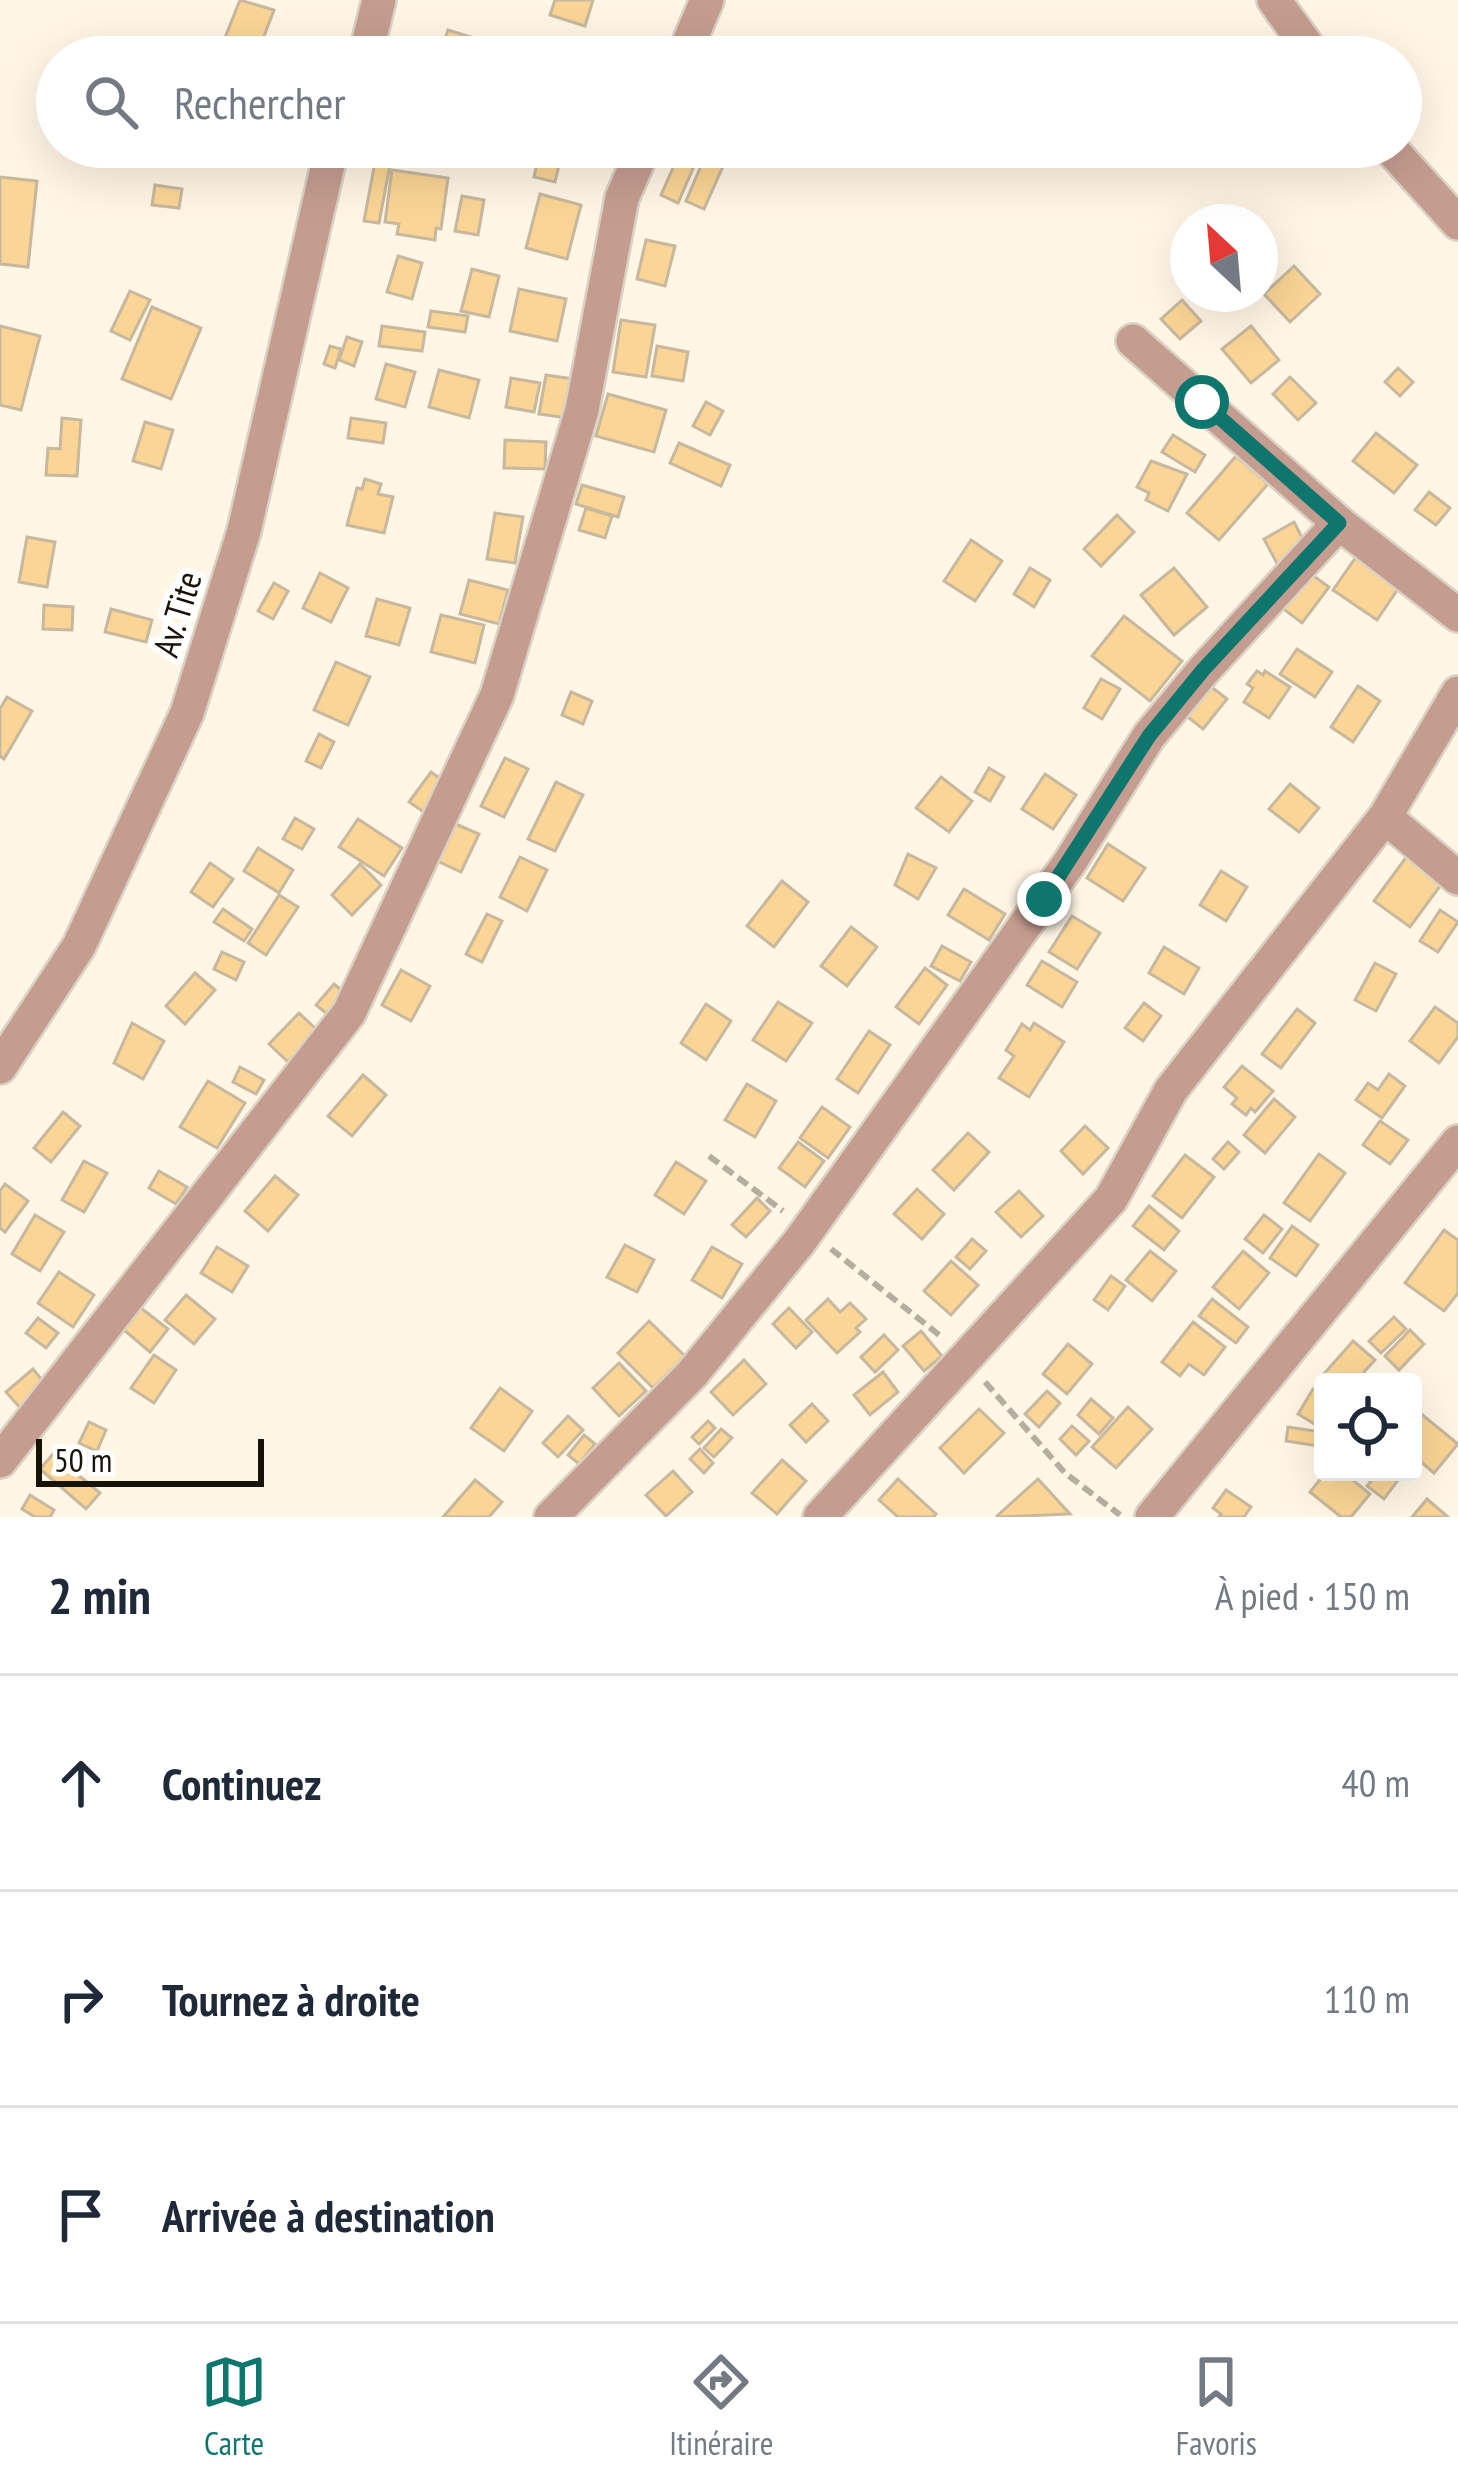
<!DOCTYPE html>
<html lang="fr">
<head>
<meta charset="utf-8">
<style>
	body { margin:0; font-family:"PT Sans Narrow",sans-serif; background:#f6f6f7; color:#1f2937 }
	.controls { position:absolute; right:36px; bottom:36px; display:grid; overflow:hidden; border-radius:12px; box-shadow:0 12px 48px #0002 }
	.controls button { width:108px; height:108px; display:grid; place-items:center; padding:0; border:0; border-bottom:3px solid #e0e1e3; background:#fff; color:#1f2937; font:60px sans-serif }
	.compass { position:absolute; left:1170px; top:204px; width:108px; height:108px; border-radius:50%; background:#fff; box-shadow:0 12px 48px #0002; rotate:334deg }
	.scale { position:absolute; left:36px; bottom:30px; width:228px; box-sizing:border-box; padding-left:12px; border:6px solid #181309; border-top:0; font-size:33px; line-height:42px; white-space:nowrap; color:#181309; -webkit-text-stroke:9px #fff; paint-order:stroke }
	.stop { position:absolute; width:36px; height:36px; margin:-27px; border:9px solid #0f766e; border-radius:50%; background:#fff }
	.stop.end { background:#0f766e; border-color:#fff; box-shadow:0 3px 12px #0008 }
	.list { margin:0; padding:0; list-style:none }
	h2 { display:flex; justify-content:space-between; align-items:center; height:156px; margin:0; padding:0 48px; font-size:51px }
	h2 small { font-size:39px; font-weight:400; color:#747a83 }
	.list li { display:grid; grid-template-columns:78px 1fr auto; gap:36px; align-items:center; box-sizing:border-box; height:216px; padding:0 48px; border-top:3px solid #e0e1e3 }
	.list b { display:block; font-size:45px; white-space:nowrap }
	.list em { font-size:39px; font-style:normal; color:#747a83 }
	.icon { flex:none; width:66px; height:66px; fill:none; stroke:currentColor; stroke-width:2; stroke-linecap:round; stroke-linejoin:round }
	.map { position:relative; flex:none; width:1458px; height:1517px; overflow:hidden }
	.search { position:absolute; background:#fff; box-shadow:0 12px 48px #0002; left:36px; right:36px; top:36px; height:132px; display:flex; align-items:center; gap:30px; box-sizing:border-box; padding:0 42px; border-radius:66px; color:#747a83; font-size:45px }
	.sheet { height:804px; background:#fff }
	nav { display:flex; justify-content:space-around; align-items:center; box-sizing:border-box; height:168px; border-top:3px solid #e0e1e3; background:#fff; font-size:33px; color:#747a83 }
	nav a { display:grid; justify-items:center; gap:6px }
	nav .on { color:#0f766e }
	.map>svg:first-child { display:block }
	.building { fill:#fad595; stroke:#c7b89e; stroke-width:3 }
	.lines { fill:none; stroke-linecap:round; stroke-linejoin:round }
	.minor-casing { stroke:#dad2c3; stroke-width:38 }
	.path { stroke:#b5ad9f; stroke-width:6; stroke-dasharray:12 6; stroke-linecap:butt }
	.minor { stroke:#c59d90; stroke-width:33 }
	.route { stroke:#0f766e; stroke-width:15 }
	.labels { text-anchor:middle; stroke-width:12; stroke-linejoin:round; paint-order:stroke }
	.street-label { font-size:36px; fill:#181309; stroke:#fff }
</style>
</head>
<body>
<div class="map">
<svg width="1458" height="1517" viewBox="0 0 1458 1517">
	<rect width="100%" height="100%" fill="#fff6e6"/>
	<g class="building">
		<polygon points="240,0 274,10 256,57 222,45"/>
		<polygon points="555,0 593,0 585,26 550,15"/>
		<polygon points="448,30 477,39 471,57 442,48"/>
		<polygon points="190,147 224,147 221,159 189,153"/>
		<polygon points="709,147 728,155 704,209 686,201"/>
		<polygon points="681,150 698,157 678,203 661,195"/>
		<polygon points="538,160 559,165 555,182 534,177"/>
		<polygon points="375,162 390,165 379,223 364,221"/>
		<polygon points="392,170 448,178 441,229 436,228 435,240 397,234 399,224 385,222"/>
		<polygon points="0,177 37,181 28,267 0,264"/>
		<polygon points="155,185 182,189 179,208 152,205"/>
		<polygon points="540,194 581,205 567,259 526,248"/>
		<polygon points="462,196 484,200 478,235 455,231"/>
		<polygon points="646,240 675,246 665,286 637,279"/>
		<polygon points="398,256 422,263 412,299 387,292"/>
		<polygon points="1294,266 1320,294 1290,322 1264,294"/>
		<polygon points="472,269 499,276 489,317 461,311"/>
		<polygon points="519,289 566,299 557,341 510,331"/>
		<polygon points="130,291 150,300 130,340 111,331"/>
		<polygon points="1182,300 1201,321 1180,339 1161,319"/>
		<polygon points="152,307 201,328 171,399 122,379"/>
		<polygon points="431,311 468,316 465,332 428,327"/>
		<polygon points="621,320 655,325 646,377 613,372"/>
		<polygon points="0,326 40,336 21,410 0,405"/>
		<polygon points="382,326 425,332 422,351 379,346"/>
		<polygon points="1251,326 1279,360 1251,383 1222,349"/>
		<polygon points="347,337 362,342 354,366 339,360"/>
		<polygon points="330,346 341,349 335,368 324,364"/>
		<polygon points="657,346 688,352 683,381 652,376"/>
		<polygon points="386,364 415,372 405,407 376,399"/>
		<polygon points="1398,368 1413,382 1400,396 1385,382"/>
		<polygon points="439,370 479,380 469,418 429,407"/>
		<polygon points="546,375 574,379 568,418 539,414"/>
		<polygon points="1290,377 1316,403 1298,420 1273,394"/>
		<polygon points="511,378 540,383 534,412 506,407"/>
		<polygon points="608,394 666,410 654,452 596,436"/>
		<polygon points="706,402 723,411 710,435 693,426"/>
		<polygon points="62,418 81,420 77,476 46,475 48,448 60,449"/>
		<polygon points="351,418 386,423 383,443 348,438"/>
		<polygon points="145,422 173,430 161,469 133,461"/>
		<polygon points="1376,433 1417,465 1394,493 1353,461"/>
		<polygon points="1173,435 1205,455 1195,472 1162,452"/>
		<polygon points="505,440 546,442 545,469 504,468"/>
		<polygon points="679,443 730,465 721,486 670,463"/>
		<polygon points="1236,456 1268,484 1219,540 1187,513"/>
		<polygon points="1151,461 1187,474 1168,511 1146,500 1149,493 1137,487"/>
		<polygon points="365,479 381,484 378,494 393,497 384,533 347,525 357,488 362,489"/>
		<polygon points="582,485 624,497 618,517 576,504"/>
		<polygon points="1429,492 1450,508 1436,525 1415,510"/>
		<polygon points="586,508 612,516 605,538 579,530"/>
		<polygon points="495,513 523,517 515,563 487,559"/>
		<polygon points="1117,515 1134,532 1101,566 1084,549"/>
		<polygon points="1294,522 1310,553 1280,569 1264,539"/>
		<polygon points="27,537 55,542 47,587 19,582"/>
		<polygon points="971,540 1002,561 975,601 944,581"/>
		<polygon points="1356,557 1400,586 1377,620 1333,590"/>
		<polygon points="1030,568 1050,580 1034,607 1014,594"/>
		<polygon points="1174,568 1207,607 1174,635 1141,595"/>
		<polygon points="1304,569 1329,587 1302,623 1277,604"/>
		<polygon points="320,573 348,588 331,622 303,608"/>
		<polygon points="469,580 508,590 499,624 460,614"/>
		<polygon points="274,583 288,591 273,619 258,611"/>
		<polygon points="377,599 410,608 399,645 366,636"/>
		<polygon points="44,605 73,607 72,630 43,629"/>
		<polygon points="111,609 152,620 146,642 105,632"/>
		<polygon points="441,615 484,625 475,663 431,652"/>
		<polygon points="1124,616 1182,661 1150,701 1092,656"/>
		<polygon points="1297,649 1332,672 1315,697 1280,674"/>
		<polygon points="336,662 370,677 348,725 314,710"/>
		<polygon points="1257,671 1263,675 1265,671 1290,687 1269,718 1244,702 1253,688 1247,684"/>
		<polygon points="1101,679 1120,689 1102,719 1084,708"/>
		<polygon points="1209,685 1227,699 1203,729 1185,715"/>
		<polygon points="1358,686 1380,701 1353,742 1331,727"/>
		<polygon points="571,692 592,701 583,724 562,715"/>
		<polygon points="7,697 32,711 4,759 0,756 0,709"/>
		<polygon points="319,734 334,742 321,768 306,761"/>
		<polygon points="505,758 528,769 504,817 481,806"/>
		<polygon points="989,768 1004,777 990,801 975,792"/>
		<polygon points="431,772 449,785 428,815 409,802"/>
		<polygon points="1045,774 1076,795 1053,829 1022,809"/>
		<polygon points="941,777 972,801 949,832 916,808"/>
		<polygon points="556,782 583,795 555,851 528,839"/>
		<polygon points="1290,784 1319,808 1299,832 1269,809"/>
		<polygon points="295,818 314,829 302,849 283,839"/>
		<polygon points="358,819 402,848 384,876 339,847"/>
		<polygon points="451,822 479,834 461,872 433,859"/>
		<polygon points="1108,844 1145,868 1123,901 1087,878"/>
		<polygon points="258,848 293,870 279,893 244,871"/>
		<polygon points="908,854 936,868 918,899 895,885"/>
		<polygon points="1407,856 1443,882 1410,927 1374,901"/>
		<polygon points="520,857 547,870 527,911 500,897"/>
		<polygon points="210,863 233,879 213,907 191,892"/>
		<polygon points="360,864 381,885 352,915 332,895"/>
		<polygon points="1221,871 1247,887 1226,921 1200,905"/>
		<polygon points="782,881 808,902 774,947 747,926"/>
		<polygon points="964,889 1005,914 989,940 948,915"/>
		<polygon points="279,895 298,907 266,955 248,943"/>
		<polygon points="223,909 252,929 244,941 214,922"/>
		<polygon points="1440,910 1458,922 1438,952 1420,941"/>
		<polygon points="487,914 502,921 482,962 466,954"/>
		<polygon points="1072,916 1100,933 1077,969 1049,952"/>
		<polygon points="851,927 877,947 847,986 821,966"/>
		<polygon points="942,946 971,962 960,981 931,966"/>
		<polygon points="1164,947 1199,968 1184,994 1149,973"/>
		<polygon points="222,952 244,962 236,980 214,969"/>
		<polygon points="1042,961 1077,982 1062,1007 1027,985"/>
		<polygon points="1375,963 1396,974 1376,1011 1355,1000"/>
		<polygon points="925,968 947,985 919,1024 896,1007"/>
		<polygon points="401,970 430,986 411,1021 382,1005"/>
		<polygon points="195,973 215,990 185,1024 166,1006"/>
		<polygon points="334,984 349,997 332,1018 316,1005"/>
		<polygon points="778,1002 812,1023 786,1061 753,1040"/>
		<polygon points="1144,1003 1161,1016 1143,1041 1125,1028"/>
		<polygon points="706,1004 731,1021 706,1060 681,1043"/>
		<polygon points="1435,1007 1458,1023 1458,1037 1439,1063 1410,1041"/>
		<polygon points="1297,1009 1315,1023 1281,1068 1262,1054"/>
		<polygon points="299,1013 318,1031 288,1062 269,1044"/>
		<polygon points="132,1023 164,1041 143,1079 114,1063"/>
		<polygon points="1034,1023 1064,1042 1029,1097 999,1078 1014,1056 1006,1050 1022,1024 1030,1030"/>
		<polygon points="869,1031 890,1045 858,1093 837,1079"/>
		<polygon points="1242,1066 1273,1091 1255,1112 1251,1108 1246,1115 1232,1104 1237,1098 1224,1087"/>
		<polygon points="240,1067 264,1080 256,1094 233,1082"/>
		<polygon points="1389,1074 1405,1086 1382,1118 1356,1100 1368,1083 1378,1090"/>
		<polygon points="363,1075 386,1095 352,1136 328,1116"/>
		<polygon points="208,1081 245,1103 217,1148 180,1127"/>
		<polygon points="747,1084 776,1101 755,1137 725,1120"/>
		<polygon points="1274,1099 1295,1117 1265,1153 1244,1135"/>
		<polygon points="822,1107 850,1127 828,1158 800,1138"/>
		<polygon points="63,1112 80,1126 51,1162 34,1148"/>
		<polygon points="1380,1121 1408,1140 1390,1164 1363,1145"/>
		<polygon points="1085,1126 1108,1148 1083,1174 1061,1151"/>
		<polygon points="968,1133 989,1152 954,1190 933,1170"/>
		<polygon points="798,1142 824,1161 805,1187 779,1168"/>
		<polygon points="1228,1142 1239,1152 1224,1169 1213,1159"/>
		<polygon points="1319,1154 1345,1173 1310,1221 1284,1203"/>
		<polygon points="1185,1155 1214,1177 1182,1218 1153,1196"/>
		<polygon points="84,1161 107,1173 84,1212 62,1200"/>
		<polygon points="676,1162 706,1181 684,1214 655,1195"/>
		<polygon points="159,1171 187,1187 176,1204 149,1188"/>
		<polygon points="275,1176 298,1195 268,1231 245,1211"/>
		<polygon points="5,1184 28,1201 5,1232 0,1228 0,1191"/>
		<polygon points="917,1189 944,1214 922,1239 894,1214"/>
		<polygon points="1019,1191 1043,1216 1021,1237 996,1212"/>
		<polygon points="757,1198 770,1211 746,1237 732,1225"/>
		<polygon points="1149,1206 1179,1231 1164,1250 1133,1226"/>
		<polygon points="35,1215 64,1232 40,1271 12,1254"/>
		<polygon points="1264,1215 1282,1229 1263,1253 1245,1239"/>
		<polygon points="1292,1226 1318,1245 1296,1276 1270,1258"/>
		<polygon points="1444,1230 1458,1240 1458,1293 1444,1311 1405,1283"/>
		<polygon points="972,1239 986,1251 970,1269 956,1257"/>
		<polygon points="625,1245 654,1260 637,1292 607,1277"/>
		<polygon points="217,1247 248,1266 232,1292 201,1273"/>
		<polygon points="712,1247 742,1264 722,1298 692,1280"/>
		<polygon points="1150,1251 1176,1271 1152,1301 1126,1280"/>
		<polygon points="1243,1251 1269,1273 1239,1309 1213,1287"/>
		<polygon points="951,1261 978,1285 951,1315 924,1291"/>
		<polygon points="59,1272 94,1295 73,1327 38,1303"/>
		<polygon points="1111,1276 1125,1286 1108,1310 1094,1300"/>
		<polygon points="186,1295 215,1319 194,1344 165,1320"/>
		<polygon points="828,1299 840,1312 850,1303 866,1319 856,1328 860,1332 837,1353 806,1320"/>
		<polygon points="1212,1299 1248,1327 1236,1343 1199,1316"/>
		<polygon points="141,1308 168,1329 150,1352 124,1330"/>
		<polygon points="789,1308 812,1332 796,1348 773,1324"/>
		<polygon points="1394,1317 1406,1329 1381,1353 1369,1341"/>
		<polygon points="38,1318 58,1333 46,1348 26,1333"/>
		<polygon points="649,1321 685,1356 653,1388 618,1353"/>
		<polygon points="1193,1322 1225,1347 1204,1375 1189,1364 1180,1376 1162,1362"/>
		<polygon points="1410,1330 1424,1344 1399,1370 1385,1356"/>
		<polygon points="921,1331 942,1356 924,1371 903,1346"/>
		<polygon points="884,1335 898,1350 875,1372 861,1357"/>
		<polygon points="1353,1341 1375,1360 1355,1382 1329,1382 1322,1376"/>
		<polygon points="1068,1344 1092,1364 1067,1394 1043,1374"/>
		<polygon points="154,1355 176,1370 154,1403 131,1388"/>
		<polygon points="744,1360 766,1384 733,1415 711,1392"/>
		<polygon points="619,1363 646,1391 619,1416 593,1388"/>
		<polygon points="33,1369 48,1387 21,1409 6,1392"/>
		<polygon points="883,1372 898,1392 870,1415 854,1395"/>
		<polygon points="500,1388 532,1411 504,1451 471,1428"/>
		<polygon points="1313,1389 1323,1395 1323,1429 1298,1414"/>
		<polygon points="1047,1391 1060,1403 1039,1427 1025,1414"/>
		<polygon points="1091,1399 1113,1418 1099,1434 1078,1415"/>
		<polygon points="812,1404 828,1421 806,1442 790,1425"/>
		<polygon points="1128,1407 1152,1429 1116,1468 1092,1447"/>
		<polygon points="979,1409 1004,1433 964,1473 940,1448"/>
		<polygon points="1420,1413 1458,1444 1434,1473 1413,1455 1413,1421"/>
		<polygon points="568,1416 583,1430 558,1457 543,1443"/>
		<polygon points="708,1421 715,1428 699,1444 692,1437"/>
		<polygon points="89,1422 106,1430 97,1451 79,1443"/>
		<polygon points="1072,1426 1089,1441 1076,1455 1060,1439"/>
		<polygon points="1288,1427 1321,1432 1319,1446 1286,1441"/>
		<polygon points="721,1429 732,1438 714,1457 704,1448"/>
		<polygon points="584,1435 595,1444 579,1464 568,1455"/>
		<polygon points="700,1449 713,1463 704,1473 690,1459"/>
		<polygon points="53,1454 100,1493 86,1509 40,1469"/>
		<polygon points="782,1460 806,1481 777,1514 752,1493"/>
		<polygon points="673,1471 692,1492 666,1516 646,1495"/>
		<polygon points="1326,1472 1343,1472 1370,1494 1351,1517 1341,1517 1310,1492"/>
		<polygon points="1378,1472 1402,1475 1384,1499 1367,1486"/>
		<polygon points="898,1479 936,1514 933,1517 898,1517 879,1500"/>
		<polygon points="1038,1479 1070,1514 998,1517 997,1516"/>
		<polygon points="475,1480 502,1502 489,1517 443,1517"/>
		<polygon points="1226,1490 1251,1507 1244,1517 1219,1517 1221,1514 1213,1508"/>
		<polygon points="30,1495 54,1510 50,1517 35,1517 22,1509"/>
		<polygon points="1427,1499 1448,1517 1412,1517"/>
	</g>
	<g class="lines">
		<defs>
			<g id="minor">
				<polyline points="1274,0 1315,57"/>
				<polyline points="365,57 379,0"/>
				<polyline points="683,57 707,0"/>
				<polyline points="1389,147 1458,223"/>
				<polyline points="1133,341 1339,523 1458,615"/>
				<polyline points="1385,817 1458,878"/>
				<polyline points="0,1067 79,946 187,713 244,531 332,147"/>
				<polyline points="0,1461 349,1013 497,695 582,410 622,198 644,147"/>
				<polyline points="551,1517 692,1374 800,1241 1070,862 1149,736 1203,671 1339,523"/>
				<polyline points="820,1517 1111,1199 1171,1090 1385,817 1458,693"/>
				<polyline points="1152,1517 1458,1142"/>
			</g>
		</defs>
		<use href="#minor" class="minor-casing"/>
		<g class="path">
			<polyline points="709,1156 783,1211"/>
			<polyline points="831,1249 943,1338"/>
			<polyline points="985,1382 1065,1473 1120,1515"/>
		</g>
		<use href="#minor" class="minor"/>
	</g>
	<g class="lines">
		<polyline class="route" points="1044,899 1149,736 1203,670 1339,523 1202,402"/>
	</g>
	<g class="labels">
		<g class="street-label">
			<text transform="translate(177 614) rotate(-73)" y="13">Av. Tite</text>
		</g>
	</g>
</svg>
<div class="controls">
<button><svg class="icon" aria-label="locate" viewBox="0 0 24 24"><circle cx="12" cy="12" r="6"/><path d="M12 2v4M12 18v4M2 12h4M18 12h4"/></svg></button>
</div>
<svg class="compass" viewBox="-18 -18 36 36"><path d="M0-13l5 13h-10z" fill="#e53935"/><path d="M0 13l5-13h-10z" fill="#747a83"/></svg>
<div class="scale">50 m</div>
<div class="stop" style="left:1202px;top:402px"></div>
<div class="stop end" style="left:1044px;top:899px"></div>
<div class="search"><svg class="icon" aria-label="search" viewBox="0 0 24 24"><circle cx="10" cy="10" r="6"/><path d="M15 15l6 6"/></svg>Rechercher</div>
</div>
<section class="sheet">
<h2>2 min<small>À pied · 150 m</small></h2>
<ul class="list">
<li><svg class="icon" aria-label="ahead" viewBox="0 0 24 24"><path d="M12 20V5M6 11l6-6 6 6"/></svg><div><b>Continuez</b></div><em>40 m</em></li>
<li><svg class="icon" aria-label="right" viewBox="0 0 24 24"><path d="M7 20v-9h11M14 6l5 5-5 5"/></svg><div><b>Tournez à droite</b></div><em>110 m</em></li>
<li><svg class="icon" aria-label="arrive" viewBox="0 0 24 24"><path d="M6 21V4h12l-3 4 3 4H6"/></svg><div><b>Arrivée à destination</b></div></li>
</ul>
</section>
<nav>
<a class="on"><svg class="icon" aria-label="map" viewBox="0 0 24 24"><path d="M3 6l6-2 6 2 6-2v14l-6 2-6-2-6 2zM9 4v14M15 6v14"/></svg>Carte</a>
<a><svg class="icon" aria-label="directions" viewBox="0 0 24 24"><path d="M12 3l9 9-9 9-9-9zM9 14v-3h6M13 9l2 2-2 2"/></svg>Itinéraire</a>
<a><svg class="icon" aria-label="saved" viewBox="0 0 24 24"><path d="M7 4h10v16l-5-4-5 4z"/></svg>Favoris</a>
</nav>
</body>
</html>
